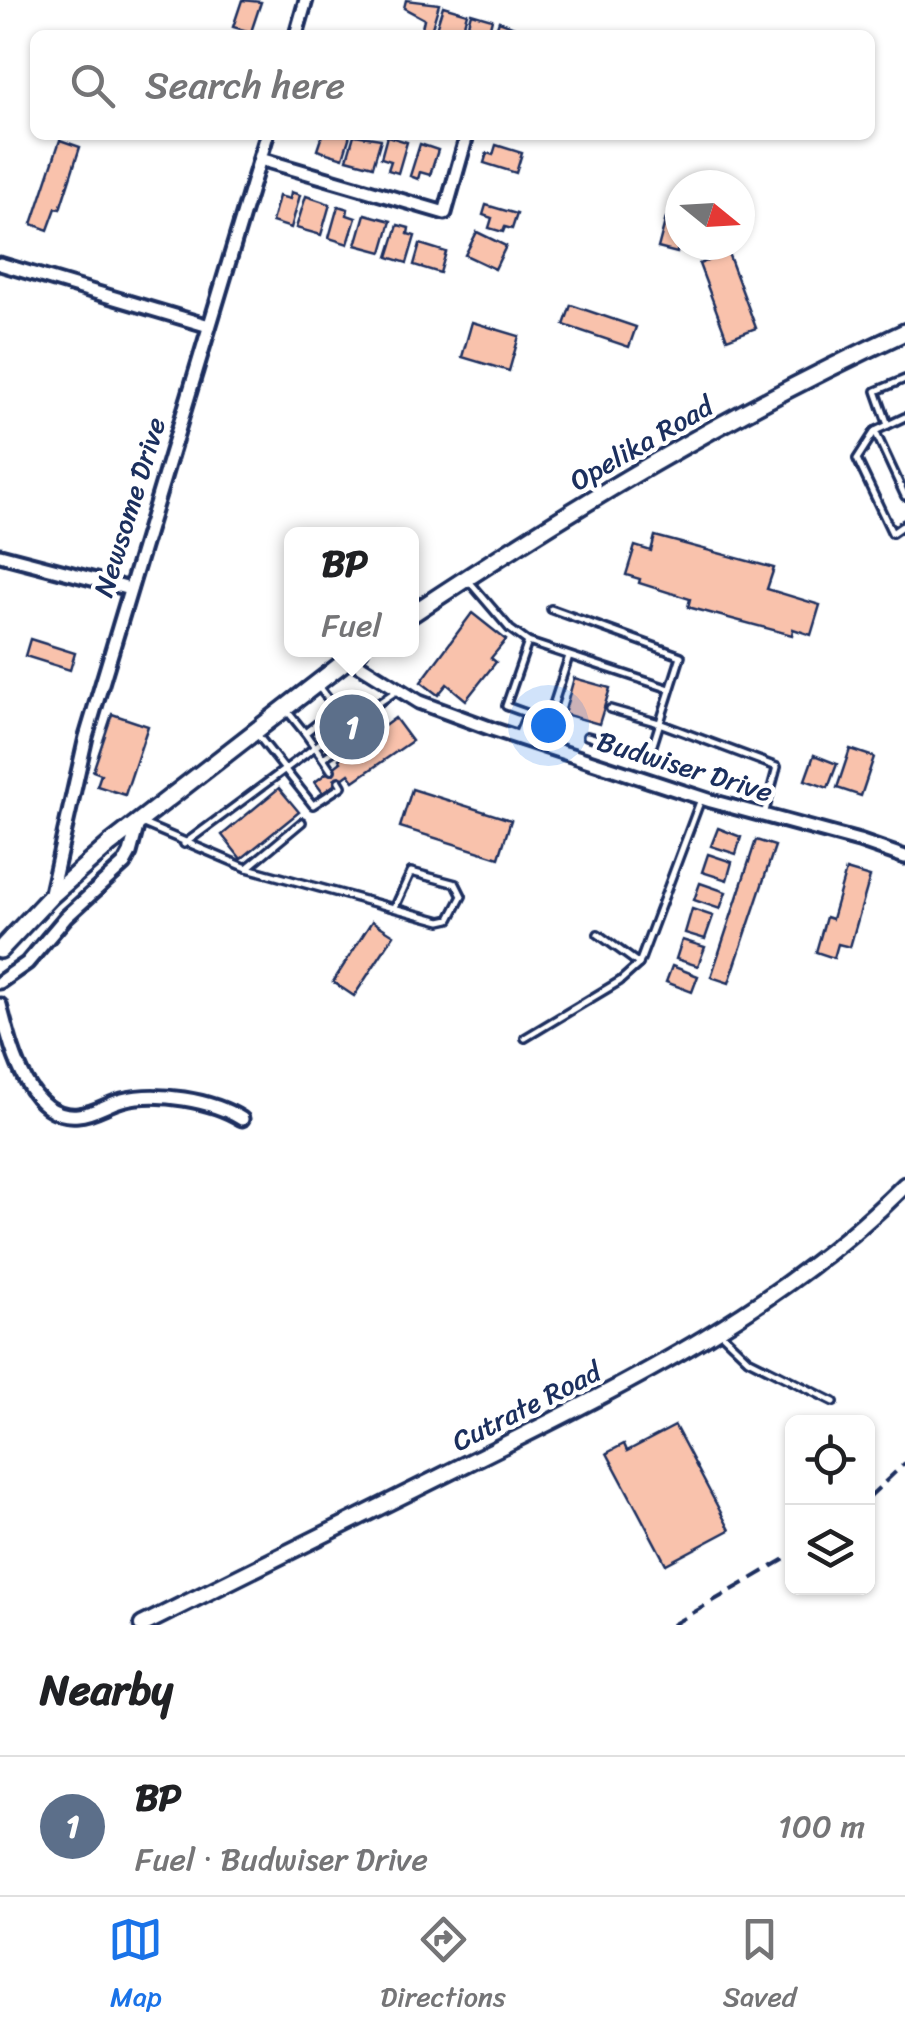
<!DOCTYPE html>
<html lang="en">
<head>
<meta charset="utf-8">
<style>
	body { margin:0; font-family:Sriracha,sans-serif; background:#f2f2f2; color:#202124 }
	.controls { position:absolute; right:30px; bottom:30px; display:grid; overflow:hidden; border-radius:15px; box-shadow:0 2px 8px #0004 }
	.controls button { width:90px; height:90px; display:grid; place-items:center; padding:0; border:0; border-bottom:2px solid #e0e0e0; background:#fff; color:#202124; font:50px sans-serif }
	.compass { position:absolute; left:665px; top:170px; width:90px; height:90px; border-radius:50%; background:#fff; box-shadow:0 2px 8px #0004; rotate:108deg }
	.you { position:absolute; left:548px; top:725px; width:35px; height:35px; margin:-25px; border:8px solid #fff; border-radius:50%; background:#1a73e8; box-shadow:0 0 0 15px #1a73e833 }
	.badge { display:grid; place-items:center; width:65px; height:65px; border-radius:50%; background:#1a73e8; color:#fff; font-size:32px; font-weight:700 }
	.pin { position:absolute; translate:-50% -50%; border:5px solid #fff; box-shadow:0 2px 10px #0006 }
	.popup { position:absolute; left:284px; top:527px; width:135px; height:130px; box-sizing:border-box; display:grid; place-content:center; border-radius:15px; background:#fff; filter:drop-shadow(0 2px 8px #0005); font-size:32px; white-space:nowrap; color:#757577 }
	.popup b { font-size:38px; color:#202124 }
	.popup::after { content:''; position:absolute; left:50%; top:100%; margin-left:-20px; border:20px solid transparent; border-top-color:#fff }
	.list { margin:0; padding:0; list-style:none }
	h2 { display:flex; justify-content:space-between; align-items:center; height:130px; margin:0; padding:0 40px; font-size:42px }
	h2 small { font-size:32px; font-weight:400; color:#757577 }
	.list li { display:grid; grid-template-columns:65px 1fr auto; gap:30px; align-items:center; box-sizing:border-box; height:140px; padding:0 40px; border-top:2px solid #e0e0e0 }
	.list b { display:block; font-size:38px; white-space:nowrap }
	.list p { margin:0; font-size:32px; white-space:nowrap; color:#757577 }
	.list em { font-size:32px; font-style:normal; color:#757577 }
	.icon { flex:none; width:55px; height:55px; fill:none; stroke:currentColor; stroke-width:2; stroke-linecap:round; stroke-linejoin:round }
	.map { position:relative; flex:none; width:905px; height:1625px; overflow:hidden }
	.search { position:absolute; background:#fff; box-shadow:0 2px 8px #0004; left:30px; right:30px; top:30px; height:110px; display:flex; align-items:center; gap:25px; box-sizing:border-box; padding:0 35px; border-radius:15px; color:#757577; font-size:38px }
	.sheet { height:270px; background:#fff }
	nav { display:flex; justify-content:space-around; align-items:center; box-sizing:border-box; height:140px; border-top:2px solid #e0e0e0; background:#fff; font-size:28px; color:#757577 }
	nav a { display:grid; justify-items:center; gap:5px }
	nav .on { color:#1a73e8 }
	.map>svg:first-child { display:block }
	.building { fill:#f9c2ac; stroke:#1b2f5e; stroke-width:2.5 }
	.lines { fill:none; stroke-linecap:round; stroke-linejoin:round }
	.service-casing { stroke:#1b2f5e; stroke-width:12 }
	.minor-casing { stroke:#1b2f5e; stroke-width:19 }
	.tertiary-casing { stroke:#1b2f5e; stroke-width:21 }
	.secondary-casing { stroke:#1b2f5e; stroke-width:22 }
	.service { stroke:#fff; stroke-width:5 }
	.minor { stroke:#fff; stroke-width:11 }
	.tertiary { stroke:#fff; stroke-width:14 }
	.secondary { stroke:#fff; stroke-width:15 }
	.rail { stroke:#1b2f5e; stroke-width:4; stroke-dasharray:15 8; stroke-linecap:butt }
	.labels { text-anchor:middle; stroke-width:9; stroke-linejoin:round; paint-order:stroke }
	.street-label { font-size:28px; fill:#1b2f5e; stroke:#fff }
</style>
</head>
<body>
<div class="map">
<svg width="905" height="1625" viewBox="0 0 905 1625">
	<rect width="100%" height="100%" fill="#fff"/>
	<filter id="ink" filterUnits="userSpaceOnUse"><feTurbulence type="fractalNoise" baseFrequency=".01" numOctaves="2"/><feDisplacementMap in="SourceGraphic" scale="20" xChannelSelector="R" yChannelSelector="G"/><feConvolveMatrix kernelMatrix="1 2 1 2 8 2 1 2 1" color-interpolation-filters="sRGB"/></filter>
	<g filter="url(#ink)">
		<g class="building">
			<polygon points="242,0 261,2 251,32 233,27"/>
			<polygon points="406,0 439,4 431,31 422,28 424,19 404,8"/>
			<polygon points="443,6 467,13 461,35 434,35"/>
			<polygon points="471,13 492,19 488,35 465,35"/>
			<polygon points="499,21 530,33 530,35 494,35"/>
			<polygon points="322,135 350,135 343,158 317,150"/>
			<polygon points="354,135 381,139 373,166 347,159"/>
			<polygon points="387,136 407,142 398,173 388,170 391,161 381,158"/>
			<polygon points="60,140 80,147 60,209 56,208 48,230 32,224"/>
			<polygon points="420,144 438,150 430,175 420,172 418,179 410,176"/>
			<polygon points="496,145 522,153 516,173 484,163 487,153 493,155"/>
			<polygon points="291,192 300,195 291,228 272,222 279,196 290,199"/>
			<polygon points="306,196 330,204 321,235 296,228"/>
			<polygon points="486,205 517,214 512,229 505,227 503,232 489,228 492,218 483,215"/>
			<polygon points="338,206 348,209 347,215 356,218 348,244 329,238"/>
			<polygon points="365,214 391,221 382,252 356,245"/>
			<polygon points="666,218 680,221 677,253 658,248"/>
			<polygon points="398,225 409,228 408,234 415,236 407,263 388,257"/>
			<polygon points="477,232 506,246 495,269 465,255"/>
			<polygon points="420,244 446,252 440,273 414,265"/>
			<polygon points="728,253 756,328 727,339 699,264"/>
			<polygon points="571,305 636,327 629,347 564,325"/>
			<polygon points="472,322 519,336 509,371 462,357"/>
			<polygon points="655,536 774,568 767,589 820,605 811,635 793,629 792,635 688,607 690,599 639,583 640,579 626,575 635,546 651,551"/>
			<polygon points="472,613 506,640 491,658 496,662 466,700 447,684 438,695 421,682"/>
			<polygon points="30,639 75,653 70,670 25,656"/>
			<polygon points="574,678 610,688 599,724 564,714"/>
			<polygon points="350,707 371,736 395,718 412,741 354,781 349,774 323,793 315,782 341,762 339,759 352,749 332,720"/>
			<polygon points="112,714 148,726 125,795 97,786 101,774 93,771"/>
			<polygon points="850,749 874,757 861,796 837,788"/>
			<polygon points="814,755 837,764 828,788 805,780"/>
			<polygon points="279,788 299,812 241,859 222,835"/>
			<polygon points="412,789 511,820 499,858 400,827"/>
			<polygon points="718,828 741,837 736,854 711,846"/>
			<polygon points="756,840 775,846 729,983 711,977"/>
			<polygon points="708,854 732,862 727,880 702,872"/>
			<polygon points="846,870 870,877 850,947 838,944 834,958 816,952 826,917 832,919"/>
			<polygon points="700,883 726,892 720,909 694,900"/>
			<polygon points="692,909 713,916 705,939 685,933"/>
			<polygon points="372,921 394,935 354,996 333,982"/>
			<polygon points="682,940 705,947 698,966 676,959"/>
			<polygon points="672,966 698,976 692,992 666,982"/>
			<polygon points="675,1426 730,1530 666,1564 607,1453 624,1444 627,1451"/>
		</g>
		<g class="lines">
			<defs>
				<g id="service">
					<polyline points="905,379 876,391 888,425 905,417"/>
					<polyline points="888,425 875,431 857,459 892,533 905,524"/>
					<polyline points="875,431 905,496"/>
					<polyline points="468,580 510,629 528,642"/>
					<polyline points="551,609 681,656 650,754 587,736"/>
					<polyline points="569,656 548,721 506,706 528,642 670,689"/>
					<polyline points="317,685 336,709 348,701 362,703 368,710 398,690"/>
					<polyline points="336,709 305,733 315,747 338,729"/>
					<polyline points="610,709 659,723 777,767 764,815"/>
					<polyline points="288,712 305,733"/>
					<polyline points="357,716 368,710 370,719 366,729"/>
					<polyline points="256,733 313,805 342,786 339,781"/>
					<polyline points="518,735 527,714"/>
					<polyline points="323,758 331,770"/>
					<polyline points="141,823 247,868 441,921 450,919 462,896 456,884 411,872 395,907"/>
					<polyline points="184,844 315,747 323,758 347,742"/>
					<polyline points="247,868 302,822"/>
					<polyline points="598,934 639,964"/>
					<polyline points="525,1038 620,981 639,964 701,799"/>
					<polyline points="721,1333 748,1359 834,1402"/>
				</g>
				<g id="minor">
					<polyline points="296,35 306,0"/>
					<polyline points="260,159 445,213 467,135"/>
					<polyline points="0,264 209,326"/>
					<polyline points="0,555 130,589"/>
					<polyline points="348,658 419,702 492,729 711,801 859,841 905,857"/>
					<polyline points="50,897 86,737 267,135"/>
					<polyline points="0,982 27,963 66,917 124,864 130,853 138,823"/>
					<path d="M0,1005C10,1042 26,1120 78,1115C94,1114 107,1104 122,1100C157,1091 212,1100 242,1119"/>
				</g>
				<path id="tertiary" d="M142,1625C253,1570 365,1514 476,1459C629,1383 783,1307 905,1185"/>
				<g id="secondary">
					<path d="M412,614C570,509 733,411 905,332"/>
					<polyline points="0,950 50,897 110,844 360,650"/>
				</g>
			</defs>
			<use href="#service" class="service-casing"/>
			<use href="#minor" class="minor-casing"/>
			<use href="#tertiary" class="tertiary-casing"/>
			<use href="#secondary" class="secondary-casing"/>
			<use href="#service" class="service"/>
			<use href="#minor" class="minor"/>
			<use href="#tertiary" class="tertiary"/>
			<use href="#secondary" class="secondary"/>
			<g class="rail">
				<polyline points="868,1498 905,1463"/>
				<polyline points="672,1625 792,1555"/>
			</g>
		</g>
	</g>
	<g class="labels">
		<g class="street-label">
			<text transform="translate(641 443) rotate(-30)" y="10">Opelika Road</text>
			<text transform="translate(129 507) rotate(-73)" y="10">Newsome Drive</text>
			<text transform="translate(685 766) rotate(17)" y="10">Budwiser Drive</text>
			<text transform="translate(526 1406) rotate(-27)" y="10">Cutrate Road</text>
		</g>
	</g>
</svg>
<div class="controls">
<button><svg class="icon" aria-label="locate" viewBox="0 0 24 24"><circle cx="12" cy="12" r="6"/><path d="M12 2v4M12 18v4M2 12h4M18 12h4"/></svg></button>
<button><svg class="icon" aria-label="layers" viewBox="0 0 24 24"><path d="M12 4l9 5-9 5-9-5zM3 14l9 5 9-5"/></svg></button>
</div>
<svg class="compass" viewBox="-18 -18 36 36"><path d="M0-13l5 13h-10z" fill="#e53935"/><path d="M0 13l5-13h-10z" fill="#757577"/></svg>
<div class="you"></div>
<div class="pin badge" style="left:352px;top:727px;background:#5c6f8a">1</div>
<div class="popup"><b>BP</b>Fuel</div>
<div class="search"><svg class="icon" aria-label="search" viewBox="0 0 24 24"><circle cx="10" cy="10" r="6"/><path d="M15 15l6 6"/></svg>Search here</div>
</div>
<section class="sheet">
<h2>Nearby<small></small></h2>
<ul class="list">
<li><span class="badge" style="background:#5c6f8a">1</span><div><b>BP</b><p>Fuel · Budwiser Drive</p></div><em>100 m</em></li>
</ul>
</section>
<nav>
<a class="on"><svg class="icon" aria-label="map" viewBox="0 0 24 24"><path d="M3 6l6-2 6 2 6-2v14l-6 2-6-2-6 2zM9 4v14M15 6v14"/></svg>Map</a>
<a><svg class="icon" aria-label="directions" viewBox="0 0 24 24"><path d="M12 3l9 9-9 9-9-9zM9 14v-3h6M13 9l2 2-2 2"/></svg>Directions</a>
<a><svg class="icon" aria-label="saved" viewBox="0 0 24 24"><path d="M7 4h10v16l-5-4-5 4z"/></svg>Saved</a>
</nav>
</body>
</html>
